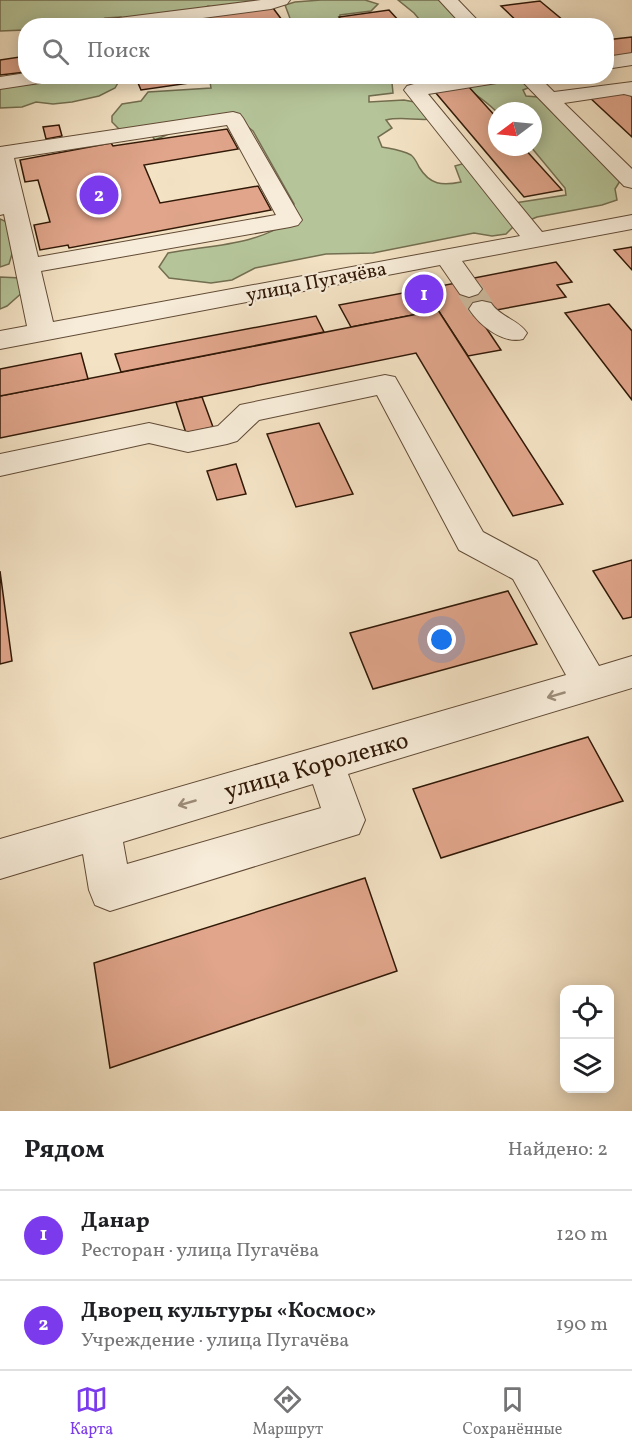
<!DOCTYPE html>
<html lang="ru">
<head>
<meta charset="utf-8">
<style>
	body { margin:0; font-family:Vollkorn,serif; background:#f2f2f2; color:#202124 }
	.controls { position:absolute; right:18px; bottom:18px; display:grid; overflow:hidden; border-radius:12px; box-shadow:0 3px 15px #0003 }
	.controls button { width:54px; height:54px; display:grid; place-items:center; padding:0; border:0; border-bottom:2px solid #e0e0e0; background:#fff; color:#202124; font:30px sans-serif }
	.compass { position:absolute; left:488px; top:102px; width:54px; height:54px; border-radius:50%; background:#fff; box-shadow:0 3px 15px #0003; rotate:254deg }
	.you { position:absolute; left:442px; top:640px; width:21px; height:21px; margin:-15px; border:4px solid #fff; border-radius:50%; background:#1a73e8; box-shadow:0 0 0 9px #1a73e833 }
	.badge { display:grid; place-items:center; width:39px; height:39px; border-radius:50%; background:#7c3aed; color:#fff; font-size:20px; font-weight:700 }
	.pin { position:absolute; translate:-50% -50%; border:3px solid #fff; box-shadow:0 2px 6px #0006 }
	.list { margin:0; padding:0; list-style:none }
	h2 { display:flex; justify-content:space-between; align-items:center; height:78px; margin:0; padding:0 24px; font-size:26px }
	h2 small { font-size:20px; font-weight:400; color:#757577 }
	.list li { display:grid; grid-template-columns:39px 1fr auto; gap:18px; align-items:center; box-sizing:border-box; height:90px; padding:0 24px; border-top:2px solid #e0e0e0 }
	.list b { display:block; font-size:22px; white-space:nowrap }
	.list p { margin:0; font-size:20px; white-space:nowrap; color:#757577 }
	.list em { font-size:20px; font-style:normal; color:#757577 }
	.icon { flex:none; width:33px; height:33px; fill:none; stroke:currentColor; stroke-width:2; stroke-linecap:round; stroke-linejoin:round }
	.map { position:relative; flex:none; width:632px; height:1111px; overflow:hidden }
	.search { position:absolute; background:#fff; box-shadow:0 3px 15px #0003; left:18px; right:18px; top:18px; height:66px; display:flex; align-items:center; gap:15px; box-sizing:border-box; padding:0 21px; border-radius:24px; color:#757577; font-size:22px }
	.sheet { height:258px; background:#fff }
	nav { display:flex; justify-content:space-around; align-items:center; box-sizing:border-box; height:84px; border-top:2px solid #e0e0e0; background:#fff; font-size:16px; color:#757577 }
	nav a { display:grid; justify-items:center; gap:3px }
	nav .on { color:#7c3aed }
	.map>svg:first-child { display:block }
	.green { fill:#b5c499; stroke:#736e50; stroke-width:1.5 }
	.building { fill:#e0a58b; stroke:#311907; stroke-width:1.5 }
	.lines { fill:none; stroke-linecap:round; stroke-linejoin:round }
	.minor-tunnel { stroke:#ccba9e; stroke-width:26; stroke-dasharray:26 13; stroke-linecap:butt }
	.minor-casing { stroke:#624b36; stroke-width:2 }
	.minor { fill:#f7ecd9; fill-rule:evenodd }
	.oneway { stroke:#9e8d7a }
	.labels { text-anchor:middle; stroke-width:4.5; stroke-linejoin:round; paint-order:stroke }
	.far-street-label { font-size:20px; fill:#311907; stroke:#f7ecd9 }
	.street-label { font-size:24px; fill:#311907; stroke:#f7ecd9 }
</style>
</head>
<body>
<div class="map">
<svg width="632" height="1111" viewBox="0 0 632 1111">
	<rect width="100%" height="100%" fill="#f3e2c4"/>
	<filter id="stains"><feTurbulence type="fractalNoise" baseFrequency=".00333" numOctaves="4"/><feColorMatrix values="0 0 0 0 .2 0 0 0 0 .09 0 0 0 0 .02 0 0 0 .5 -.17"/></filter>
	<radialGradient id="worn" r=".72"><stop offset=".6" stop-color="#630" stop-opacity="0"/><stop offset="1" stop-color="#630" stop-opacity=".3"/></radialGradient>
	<g class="green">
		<polygon points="0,0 276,0 219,8 208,6 201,10 130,23 121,17 105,18 91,25 26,26 25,30 0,31"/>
		<polygon points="321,0 365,0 378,4 371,11 340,15 339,22 342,26 289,25 291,21 285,5 295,2"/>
		<polygon points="398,0 445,0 464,25 424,25 414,13"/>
		<polygon points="47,76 111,77 119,81 115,88 99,96 72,102 53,104 36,102 22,107 0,108 0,84"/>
		<path d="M253,76L382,77L381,81L392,83L393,93L369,96V102L404,100L425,104L433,119C416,121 402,116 386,120L392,128L378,137L382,147C392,149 402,150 411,155C415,158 417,163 419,167C430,185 442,186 461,182L455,166L465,163L501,205L566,195L565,188L531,147H533V111L497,112C460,78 451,83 403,83L397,77L490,76C502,78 522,80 533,86L523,90L526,96L538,97L620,181L615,189L617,200L602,205L537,217L513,227L506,234L492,236L474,233L373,253L326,254L255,268L232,280L211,283L169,278L159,267L168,253C209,245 256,246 291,220L294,204L253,131L239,120L172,130L169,134L155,140L150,133L120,130L112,122V116L122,104L141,101L148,92L211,88L210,82Z"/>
		<polygon points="0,219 9,223 15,244 9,264 0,267"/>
		<polygon points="0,277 21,278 24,291 7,306 0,309"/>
	</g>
	<g class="building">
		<polygon points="540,1 564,21 522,26 501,6"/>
		<polygon points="273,8 282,20 239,26 135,26"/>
		<polygon points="389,10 400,22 384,24 385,26 346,26 339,17"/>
		<polygon points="632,37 632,55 606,58 606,40"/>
		<polygon points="26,56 26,72 0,75 0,60"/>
		<polygon points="135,76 238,76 141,90"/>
		<polygon points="468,86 497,118 497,147 523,147 562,190 524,197 435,92"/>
		<polygon points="625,90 632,97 632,137 588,96"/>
		<polygon points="59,125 62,136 46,139 43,127"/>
		<polygon points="227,129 238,149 144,165 160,203 258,186 271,210 69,248 68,245 40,250 34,225 50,222 38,180 25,182 20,160 111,143 113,146"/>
		<polygon points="632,247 632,270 614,250"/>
		<polygon points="556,262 572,282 557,285 566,297 491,311 469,279"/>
		<polygon points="456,283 501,350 468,356 438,310 351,327 339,305"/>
		<polygon points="475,288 489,308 475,310 462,290"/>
		<polygon points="609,304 632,331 632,400 565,313"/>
		<polygon points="438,310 563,504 513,516 416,353 0,438 0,396"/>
		<polygon points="316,316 324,332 121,372 115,354"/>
		<polygon points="81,353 88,379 0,396 0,369"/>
		<polygon points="202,397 213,427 186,433 176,402"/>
		<polygon points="319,423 353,494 296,507 267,434"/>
		<polygon points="236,464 246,494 217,500 207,471"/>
		<polygon points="632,560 632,617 623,619 593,571"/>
		<polygon points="0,571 12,661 0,664"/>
		<polygon points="508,591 537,644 373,689 350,633"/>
		<polygon points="588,737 623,801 441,858 413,789"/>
		<polygon points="365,878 397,971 110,1068 94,963"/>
	</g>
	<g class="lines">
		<polyline class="minor-tunnel" points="469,289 482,309"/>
		<defs>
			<g id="minor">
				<polygon points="261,0 290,0 287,4 271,9 142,26 94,25 97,21 103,20"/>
				<polygon points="439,0 458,0 483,26 463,26"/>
				<polygon points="632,53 632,65 606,69 606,57"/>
				<polygon points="26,73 26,76 55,76 53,80 46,82 0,89 0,77"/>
				<path d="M462,76H512L510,80L503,82L428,94L542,232L632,215V229L462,261L482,289L478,294L469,297L460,294L440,265L0,349V331L27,326L4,214L0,215V147L233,112L240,114L243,118L302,220L298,225L290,227L41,271L53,322L520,236L404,90L407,86L414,84ZM227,125L276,215L38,257L14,158Z"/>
				<polygon points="517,76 538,76 554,92 632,82 632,96 624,94 564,103 632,169 632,188 624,186"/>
				<path d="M482,301L491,303C500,317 519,320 527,333L523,339C503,344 480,326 469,309L473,303Z"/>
				<path d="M385,375L395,377L399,384L483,532L537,561L599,666L632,656V688L348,774L365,820L359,834L110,911L95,905L89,890L83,854L0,879V839L566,675L513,579L459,550L377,395L259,420L237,441L227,444L188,452L149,443L0,476V454L149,423L188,432L218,426L240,405ZM313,784L321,808L127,864L123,842Z"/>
			</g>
		</defs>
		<use href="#minor" class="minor-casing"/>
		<use href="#minor" class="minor"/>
	</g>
	<defs><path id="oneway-shaft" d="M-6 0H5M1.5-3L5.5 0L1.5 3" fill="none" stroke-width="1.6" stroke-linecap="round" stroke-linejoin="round" transform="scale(1.5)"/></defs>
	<g class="oneway">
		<use href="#oneway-shaft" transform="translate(556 695) rotate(164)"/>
		<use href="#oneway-shaft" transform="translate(187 803) rotate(164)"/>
	</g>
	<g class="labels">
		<g class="far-street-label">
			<text transform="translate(316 281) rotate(-11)" y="7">улица Пугачёва</text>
		</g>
		<g class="street-label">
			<text transform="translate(316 765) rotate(-16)" y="8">улица Короленко</text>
		</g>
	</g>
	<rect width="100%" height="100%" filter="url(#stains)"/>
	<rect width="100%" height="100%" fill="url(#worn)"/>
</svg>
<div class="controls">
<button><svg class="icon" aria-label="locate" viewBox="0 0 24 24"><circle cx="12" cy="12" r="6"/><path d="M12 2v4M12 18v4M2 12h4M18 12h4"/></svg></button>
<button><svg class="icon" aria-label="layers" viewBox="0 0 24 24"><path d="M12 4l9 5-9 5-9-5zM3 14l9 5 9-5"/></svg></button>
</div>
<svg class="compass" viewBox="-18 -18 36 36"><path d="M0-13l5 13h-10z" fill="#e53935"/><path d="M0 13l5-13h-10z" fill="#757577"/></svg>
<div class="you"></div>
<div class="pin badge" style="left:424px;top:294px">1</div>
<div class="pin badge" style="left:99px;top:195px">2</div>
<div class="search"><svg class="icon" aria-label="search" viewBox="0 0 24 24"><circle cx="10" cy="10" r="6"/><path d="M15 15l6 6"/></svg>Поиск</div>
</div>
<section class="sheet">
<h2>Рядом<small>Найдено: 2</small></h2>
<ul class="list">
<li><span class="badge">1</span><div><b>Данар</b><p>Ресторан · улица Пугачёва</p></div><em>120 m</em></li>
<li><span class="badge">2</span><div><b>Дворец культуры «Космос»</b><p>Учреждение · улица Пугачёва</p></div><em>190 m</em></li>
</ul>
</section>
<nav>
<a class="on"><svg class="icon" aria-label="map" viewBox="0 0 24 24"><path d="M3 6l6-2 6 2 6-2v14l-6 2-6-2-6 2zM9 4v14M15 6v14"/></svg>Карта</a>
<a><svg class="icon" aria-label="directions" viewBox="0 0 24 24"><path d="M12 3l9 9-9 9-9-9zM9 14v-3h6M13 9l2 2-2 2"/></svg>Маршрут</a>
<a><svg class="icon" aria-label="saved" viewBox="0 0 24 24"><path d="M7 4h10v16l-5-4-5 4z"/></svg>Сохранённые</a>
</nav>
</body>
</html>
